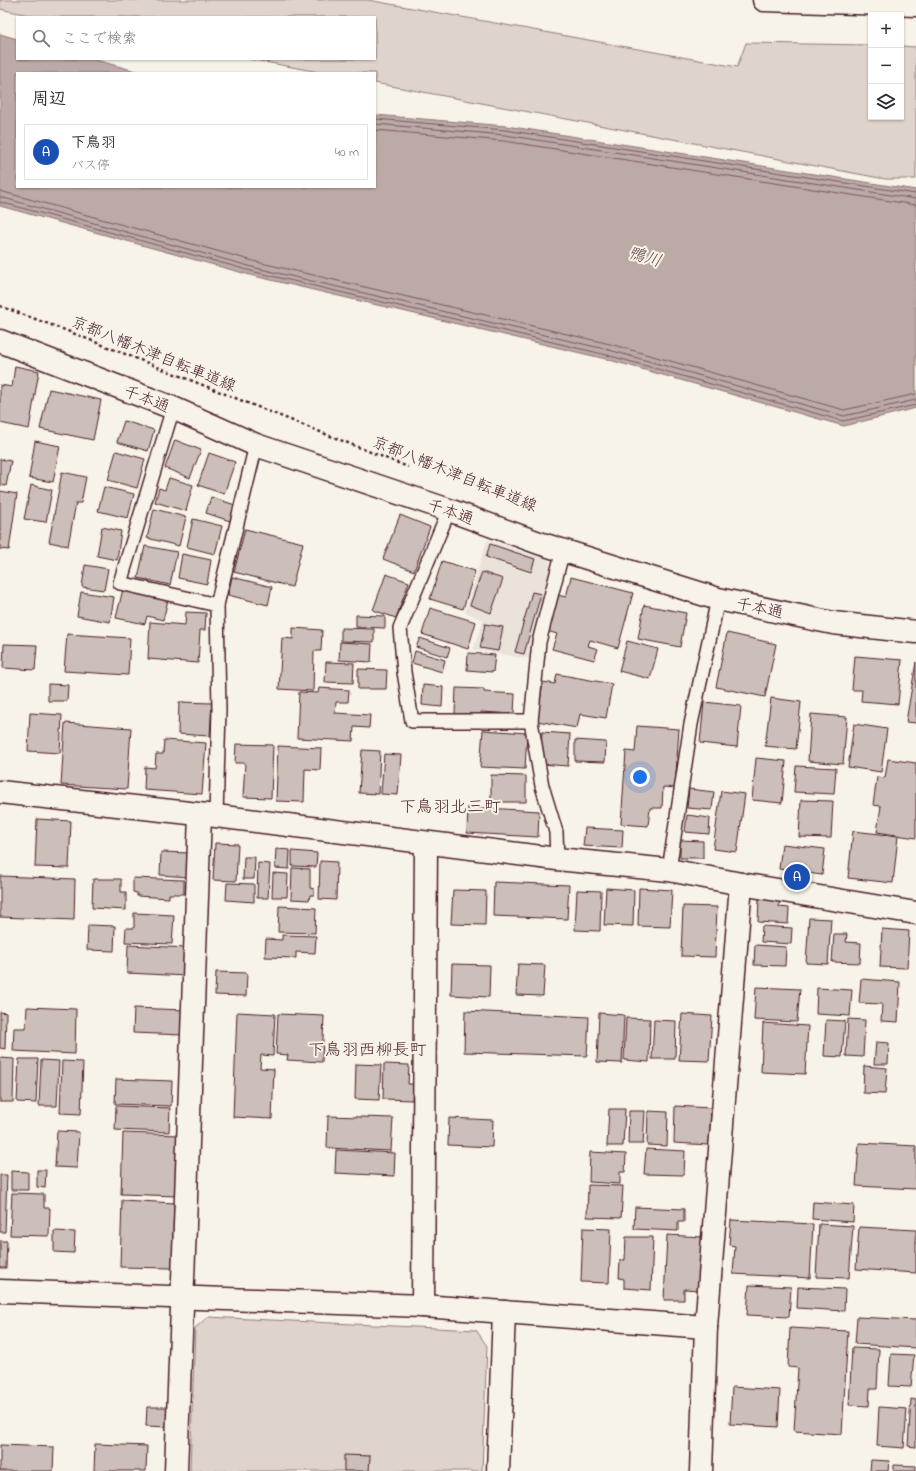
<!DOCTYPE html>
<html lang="ja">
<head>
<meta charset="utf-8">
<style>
	body { margin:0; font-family:"Indie Flower","Klee One",sans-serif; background:#f7f7f7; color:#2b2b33 }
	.controls { position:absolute; right:12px; top:12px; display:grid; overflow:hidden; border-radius:0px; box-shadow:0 1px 3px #0004 }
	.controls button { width:36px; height:36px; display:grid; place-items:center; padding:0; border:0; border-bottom:1px solid #e1e1e2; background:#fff; color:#2b2b33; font:20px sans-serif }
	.you { position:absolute; left:640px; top:777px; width:14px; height:14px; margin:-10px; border:3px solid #fff; border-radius:50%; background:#1a73e8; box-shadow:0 0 0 6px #1a73e833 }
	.badge { display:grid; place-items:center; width:26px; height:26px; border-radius:50%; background:#7c3aed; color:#fff; font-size:13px; font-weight:700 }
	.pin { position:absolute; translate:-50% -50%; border:2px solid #fff; box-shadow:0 1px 4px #0006 }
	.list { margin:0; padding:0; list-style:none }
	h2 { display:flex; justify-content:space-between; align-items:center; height:52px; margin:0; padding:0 16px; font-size:17px }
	h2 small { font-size:13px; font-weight:400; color:#7c7c81 }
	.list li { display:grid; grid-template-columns:26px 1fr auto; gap:12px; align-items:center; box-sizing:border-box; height:56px; margin:0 8px 8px; padding:0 8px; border:1px solid #e1e1e2; border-radius:0px }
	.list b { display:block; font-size:15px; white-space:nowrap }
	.list p { margin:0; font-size:13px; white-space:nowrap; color:#7c7c81 }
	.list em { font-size:13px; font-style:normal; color:#7c7c81 }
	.icon { flex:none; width:22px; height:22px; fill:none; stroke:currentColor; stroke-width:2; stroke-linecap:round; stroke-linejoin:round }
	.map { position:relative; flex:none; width:916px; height:1471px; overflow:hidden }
	.search { position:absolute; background:#fff; box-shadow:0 1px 3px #0004; left:16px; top:16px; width:360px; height:44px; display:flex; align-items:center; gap:10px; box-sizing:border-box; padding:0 14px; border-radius:0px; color:#7c7c81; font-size:15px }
	.panel { position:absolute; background:#fff; box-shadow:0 1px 3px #0004; left:16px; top:72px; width:360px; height:116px; border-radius:0px }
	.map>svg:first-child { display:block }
	.built { fill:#eae3da }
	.green { fill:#ded4cc; stroke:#947a7c }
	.water { fill:#bcaaa7; stroke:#8e7275 }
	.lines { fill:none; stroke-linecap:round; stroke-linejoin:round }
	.shore { stroke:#78575d; stroke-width:1 }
	.building { fill:#ccbfb9; stroke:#4a1f2b }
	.service-casing { stroke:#4a1f2b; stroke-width:16 }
	.minor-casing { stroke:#4a1f2b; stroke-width:25 }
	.path { stroke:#4a1f2b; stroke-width:2.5; stroke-dasharray:3 3; stroke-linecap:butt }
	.service { stroke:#f7f3e8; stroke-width:13 }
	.minor { stroke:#f7f3e8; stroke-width:22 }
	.labels { text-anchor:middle; stroke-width:4; stroke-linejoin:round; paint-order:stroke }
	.street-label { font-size:16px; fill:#4a1f2b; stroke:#f7f3e8 }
	.water-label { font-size:17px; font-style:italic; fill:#6c4950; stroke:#f7f3e8 }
	.neighbourhood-label { font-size:17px; fill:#4a1f2b; stroke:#f7f3e8 }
</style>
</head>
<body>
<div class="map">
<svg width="916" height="1471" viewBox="0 0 916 1471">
	<rect width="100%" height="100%" fill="#f7f3e8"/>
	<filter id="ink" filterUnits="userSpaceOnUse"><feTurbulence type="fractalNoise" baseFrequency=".025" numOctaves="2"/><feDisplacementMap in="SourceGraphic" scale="8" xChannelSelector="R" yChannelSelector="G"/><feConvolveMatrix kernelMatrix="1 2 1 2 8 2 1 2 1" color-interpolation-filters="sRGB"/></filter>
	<g filter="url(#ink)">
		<polygon class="built" points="487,540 548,560 553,575 536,624 531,659 473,650 483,620 465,612"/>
		<g class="green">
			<polygon points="0,0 368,0 737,67 746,43 871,45 871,117 901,117 901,46 916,47 916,179 885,179 375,83 375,73 324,73 249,59 375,59 375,17 38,17 0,9"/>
			<polygon points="208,1317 476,1330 487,1346 482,1471 190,1471 195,1328"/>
		</g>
		<polygon class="water" points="0,34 17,39 17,59 92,59 143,73 17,73 17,187 375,187 375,115 506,126 916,190 916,408 844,426 606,359 254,276 0,206"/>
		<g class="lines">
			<g class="shore">
				<polyline points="375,119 505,130 916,194"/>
				<polyline points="375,124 505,135 916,199"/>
				<polyline points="375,130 504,141 916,205"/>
				<polyline points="0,191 257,262 610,344 844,410 916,394"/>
				<polyline points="0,197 256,268 609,350 844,416 916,400"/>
				<polyline points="0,202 255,272 607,355 843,421 916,405"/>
			</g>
		</g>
		<g class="building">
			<polygon points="15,366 39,371 29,429 0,423 0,385 12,387"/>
			<polygon points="49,389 101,400 93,440 40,429"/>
			<polygon points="124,421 154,430 148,451 117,442"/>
			<polygon points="175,440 201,450 190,478 165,468"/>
			<polygon points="35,441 60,446 53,482 29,478"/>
			<polygon points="116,451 145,459 137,488 108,480"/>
			<polygon points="209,453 235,462 224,494 198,485"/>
			<polygon points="0,459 11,461 6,486 0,485"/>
			<polygon points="62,472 86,477 81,503 76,503 68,546 49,542"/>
			<polygon points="169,478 193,485 186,511 155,502 159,488 165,490"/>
			<polygon points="31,485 52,490 46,522 24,519"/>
			<polygon points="104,487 134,494 128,518 98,511"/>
			<polygon points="0,491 17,494 9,550 0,549"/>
			<polygon points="211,497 235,505 230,521 206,513"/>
			<polygon points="154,509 186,517 179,546 147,538"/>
			<polygon points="400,515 430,527 414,571 383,559"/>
			<polygon points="193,519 222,526 215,554 187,547"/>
			<polygon points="102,527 121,531 117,560 97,556"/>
			<polygon points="245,529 303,543 292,587 234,572"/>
			<polygon points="490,544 535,559 531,572 486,557"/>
			<polygon points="145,546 177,552 170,585 138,578"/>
			<polygon points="182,554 211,560 207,584 178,578"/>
			<polygon points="442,561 475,571 463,609 430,599"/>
			<polygon points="85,565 108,569 104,590 82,587"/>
			<polygon points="482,572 503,579 491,613 470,605"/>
			<polygon points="386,574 409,582 396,618 373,610"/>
			<polygon points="232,577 272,587 268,605 228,595"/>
			<polygon points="571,577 633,593 618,648 590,640 588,646 598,649 594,660 552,649 557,634 547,631 557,595 566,597"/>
			<polygon points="123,589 168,600 163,620 147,616 145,624 116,618"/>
			<polygon points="81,592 114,597 110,622 77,616"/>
			<polygon points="532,592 541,594 524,654 515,652"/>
			<polygon points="644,605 686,613 680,647 638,639"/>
			<polygon points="430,608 476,622 468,649 422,634"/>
			<polygon points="186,612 206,613 205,630 200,630 198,663 148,659 150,622 185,625"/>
			<polygon points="356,615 385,616 385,628 356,627"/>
			<polygon points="485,624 503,627 498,651 480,648"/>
			<polygon points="293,628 322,630 321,651 314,651 313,691 279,689 282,638 293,639"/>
			<polygon points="341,628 374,629 374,642 341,641"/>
			<polygon points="727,633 776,644 765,697 716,687"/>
			<polygon points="67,634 130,638 128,675 64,671"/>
			<polygon points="420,638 450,648 447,657 416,647"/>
			<polygon points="627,641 658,649 650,679 619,671"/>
			<polygon points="340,642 372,644 371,662 339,660"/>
			<polygon points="4,644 37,645 35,670 3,668"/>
			<polygon points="415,651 445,660 442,672 412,663"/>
			<polygon points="468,653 495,655 493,672 467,670"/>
			<polygon points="855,656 902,660 898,704 861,701 862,690 852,690"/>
			<polygon points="326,662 354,663 353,683 325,682"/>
			<polygon points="916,662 916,723 906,722"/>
			<polygon points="358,669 387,670 386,689 358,689"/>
			<polygon points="557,674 612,684 606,718 580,714 577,728 537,721 543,682 555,684"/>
			<polygon points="48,684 68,685 67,701 48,701"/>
			<polygon points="423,685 443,687 442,707 422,705"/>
			<polygon points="319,688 349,690 348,702 336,702 335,713 370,715 369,728 354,727 353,741 297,738 299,692 318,693"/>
			<polygon points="456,688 484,689 484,692 515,694 514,714 481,712 481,716 455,714"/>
			<polygon points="771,698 801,702 796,749 765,746"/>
			<polygon points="179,702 212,703 210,736 178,734"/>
			<polygon points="704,702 741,706 737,747 700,743"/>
			<polygon points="30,713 62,715 60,753 28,751"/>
			<polygon points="811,714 847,717 843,764 808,761"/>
			<polygon points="65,723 131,728 127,789 61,785"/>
			<polygon points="854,724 887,729 881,772 848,767"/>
			<polygon points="637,726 679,729 675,788 663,787 662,808 650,808 648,826 621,824 626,751 635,752"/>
			<polygon points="483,730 527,733 525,769 480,767"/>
			<polygon points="542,732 570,734 568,766 540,764"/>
			<polygon points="164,740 206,743 202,794 144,790 145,767 155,768 156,754 163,754"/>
			<polygon points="575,740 606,742 605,762 575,761"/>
			<polygon points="236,744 273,745 271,798 243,797 245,763 235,763"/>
			<polygon points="278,746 321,748 320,770 305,769 304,802 276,801"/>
			<polygon points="362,750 380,751 378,794 359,793"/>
			<polygon points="384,754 401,755 398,795 381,794"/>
			<polygon points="756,758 786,761 782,803 752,800"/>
			<polygon points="888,759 916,763 916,838 877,832 881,806 873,805 877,777 885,778"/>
			<polygon points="796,766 836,768 834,794 794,792"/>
			<polygon points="491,775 526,776 526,802 491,802"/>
			<polygon points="689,789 714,792 712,810 687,808"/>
			<polygon points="721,791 745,794 737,852 713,849"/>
			<polygon points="801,800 833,801 831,838 799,837"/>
			<polygon points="468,807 539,811 538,837 467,833"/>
			<polygon points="687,815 710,818 709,834 685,832"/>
			<polygon points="37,819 71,821 69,868 35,867"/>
			<polygon points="585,828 623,830 622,848 583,846"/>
			<polygon points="853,831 898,836 893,883 848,878"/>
			<polygon points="680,840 703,841 703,858 680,858"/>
			<polygon points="215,843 238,844 236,881 213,880"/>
			<polygon points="782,844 825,849 822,875 779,869"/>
			<polygon points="276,849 290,850 289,869 275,868"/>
			<polygon points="292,851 317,853 316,867 292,866"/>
			<polygon points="161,852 189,853 189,877 160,875"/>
			<polygon points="244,857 255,857 254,879 243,879"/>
			<polygon points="320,861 337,862 336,900 319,899"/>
			<polygon points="258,863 270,864 268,898 257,898"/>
			<polygon points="292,868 310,869 310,888 314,889 314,895 310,895 309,900 291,899"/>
			<polygon points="273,873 288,874 287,897 272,897"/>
			<polygon points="0,876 75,879 74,920 0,917"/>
			<polygon points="133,878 184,880 184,894 169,894 169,898 137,896 137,893 133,892"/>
			<polygon points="93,879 121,879 121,892 126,892 126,910 92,908"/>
			<polygon points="494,882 569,885 567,919 493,916"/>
			<polygon points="227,883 254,884 254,902 226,900"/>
			<polygon points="606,888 634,890 633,926 604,925"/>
			<polygon points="639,888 672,890 670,927 638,926"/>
			<polygon points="453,890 486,891 485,925 451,924"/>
			<polygon points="577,890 601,891 600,931 575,930"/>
			<polygon points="759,899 780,901 779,907 789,908 788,924 758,922"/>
			<polygon points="279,906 316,908 315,933 278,932"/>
			<polygon points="683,906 717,907 715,957 681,956"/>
			<polygon points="134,913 174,915 172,944 125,942 126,928 134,928"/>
			<polygon points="809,918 831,919 828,964 806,963"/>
			<polygon points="88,925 115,926 114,951 87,950"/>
			<polygon points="762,926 792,928 791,944 761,942"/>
			<polygon points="882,929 909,931 907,968 880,967"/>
			<polygon points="834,934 847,934 846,942 861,943 860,963 832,962"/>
			<polygon points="282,935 316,936 315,953 296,952 296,958 265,957 266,939 282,940"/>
			<polygon points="128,945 188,948 187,976 127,973"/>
			<polygon points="755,945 786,947 785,966 754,965"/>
			<polygon points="452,964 490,965 489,997 451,995"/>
			<polygon points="518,964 545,965 543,996 516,995"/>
			<polygon points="216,972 247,973 246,996 215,995"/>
			<polygon points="861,979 900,982 898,1022 881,1021 882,1004 859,1003"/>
			<polygon points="756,987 800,989 797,1022 754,1020"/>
			<polygon points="817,988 852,990 850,1016 816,1014"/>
			<polygon points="27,1007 76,1009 75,1054 13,1051 14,1028 26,1028"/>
			<polygon points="134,1008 184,1010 183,1035 133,1033"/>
			<polygon points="465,1011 589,1017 587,1056 464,1052"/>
			<polygon points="0,1012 6,1013 5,1049 0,1048"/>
			<polygon points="237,1012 275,1014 273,1056 261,1055 260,1068 274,1069 272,1119 233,1117"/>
			<polygon points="599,1013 624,1015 622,1063 597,1062"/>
			<polygon points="278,1014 324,1016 322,1062 287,1060 288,1055 276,1054"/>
			<polygon points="682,1014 712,1016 709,1061 679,1060"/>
			<polygon points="626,1018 650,1019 649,1062 624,1060"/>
			<polygon points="848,1019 865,1020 863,1057 846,1056"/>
			<polygon points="654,1020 676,1021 675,1059 652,1059"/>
			<polygon points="826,1020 845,1021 842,1057 824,1056"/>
			<polygon points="763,1023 808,1026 805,1074 761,1072"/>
			<polygon points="876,1042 889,1043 888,1064 874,1064"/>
			<polygon points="0,1058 14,1059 13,1102 0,1102"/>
			<polygon points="19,1059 38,1059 36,1103 17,1102"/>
			<polygon points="41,1060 59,1061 57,1106 39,1106"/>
			<polygon points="62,1061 83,1062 81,1114 60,1113"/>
			<polygon points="356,1064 381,1065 379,1100 355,1099"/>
			<polygon points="384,1064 409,1065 408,1084 413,1084 412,1100 383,1099"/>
			<polygon points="864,1066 887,1068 885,1094 863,1093"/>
			<polygon points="116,1079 172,1081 171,1106 115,1104"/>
			<polygon points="116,1106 170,1108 169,1132 115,1130"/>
			<polygon points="675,1106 711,1108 709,1145 674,1143"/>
			<polygon points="609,1109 625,1109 623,1146 607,1146"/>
			<polygon points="629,1111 645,1111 643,1144 628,1144"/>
			<polygon points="648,1111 668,1112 667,1146 647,1145"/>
			<polygon points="328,1116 393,1118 391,1151 327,1148"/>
			<polygon points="449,1118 493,1120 492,1147 448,1145"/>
			<polygon points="57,1131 79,1132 77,1168 55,1167"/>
			<polygon points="123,1133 179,1135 177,1196 121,1194"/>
			<polygon points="859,1143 916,1146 916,1189 856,1186"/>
			<polygon points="646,1149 685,1151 684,1175 644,1174"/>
			<polygon points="336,1150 395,1153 394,1176 335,1173"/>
			<polygon points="590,1152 626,1154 625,1172 620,1172 620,1184 589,1182"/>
			<polygon points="37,1170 46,1170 45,1188 37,1187"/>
			<polygon points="11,1171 28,1172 28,1190 11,1190"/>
			<polygon points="0,1175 7,1175 5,1232 0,1232"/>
			<polygon points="588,1185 623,1186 621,1218 587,1217"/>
			<polygon points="12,1193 44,1194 44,1208 50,1208 49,1236 10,1235"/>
			<polygon points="122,1200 174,1203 172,1268 120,1267"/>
			<polygon points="813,1202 854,1205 853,1222 812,1219"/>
			<polygon points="635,1207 684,1209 684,1222 678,1222 678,1231 634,1229"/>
			<polygon points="731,1220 813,1224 810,1278 733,1274 735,1246 729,1245"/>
			<polygon points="819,1224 853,1226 849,1278 816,1277"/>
			<polygon points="859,1227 916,1230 916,1273 856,1269"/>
			<polygon points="583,1228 611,1229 609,1283 581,1282"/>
			<polygon points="54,1231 75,1232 74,1253 54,1252"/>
			<polygon points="667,1235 702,1237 700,1290 684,1289 684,1300 664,1300"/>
			<polygon points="626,1237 653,1237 651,1290 624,1288 624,1279 619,1278 620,1260 625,1260"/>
			<polygon points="0,1241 7,1241 6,1268 0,1268"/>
			<polygon points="749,1285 791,1287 789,1317 747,1315"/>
			<polygon points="798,1287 845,1289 844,1311 797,1308"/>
			<polygon points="857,1317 916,1320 916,1348 855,1344"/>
			<polygon points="790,1328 848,1331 842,1434 794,1431 798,1368 788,1367"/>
			<polygon points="852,1348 879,1349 877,1389 870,1389 869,1406 849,1405"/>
			<polygon points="891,1354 914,1355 911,1387 889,1386"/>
			<polygon points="732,1387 780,1390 778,1427 730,1424"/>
			<polygon points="911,1399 916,1400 916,1447 908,1446"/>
			<polygon points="147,1407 171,1407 170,1427 146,1426"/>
			<polygon points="879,1407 907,1409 904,1448 877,1446"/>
			<polygon points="95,1444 147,1446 146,1471 94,1471"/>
			<polygon points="0,1445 54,1447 53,1471 0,1471"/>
			<polygon points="344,1455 370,1456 369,1471 344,1471"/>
			<polygon points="871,1460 889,1461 888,1471 870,1471"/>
			<polygon points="894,1465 916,1466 916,1471 894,1471"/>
		</g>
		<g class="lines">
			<defs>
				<g id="service">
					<polyline points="173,408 120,583 217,605"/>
					<polyline points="449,510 400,628 404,672 412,721 531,721 542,786 556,832 557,859"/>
					<polyline points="531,721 539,642 563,550"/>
					<polyline points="216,816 219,710 217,605 256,445"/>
					<polyline points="669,870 691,724 718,599"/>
				</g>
				<g id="minor">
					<polyline points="764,0 916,5"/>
					<polyline points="0,341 173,408 256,445 449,510 539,543 718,599 833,623 916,632"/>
					<polyline points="0,792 216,816 557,859 669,870 741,884 916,913"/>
					<polyline points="0,1291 423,1306 706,1327"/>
					<polyline points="423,1306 426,843"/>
					<polyline points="176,1471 200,815"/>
					<polyline points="498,1471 504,1312"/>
					<polyline points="701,1471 706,1327 741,884"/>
				</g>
			</defs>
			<use href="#service" class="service-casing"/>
			<use href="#minor" class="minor-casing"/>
			<polyline class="path" points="0,306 65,330 408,467"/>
			<use href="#service" class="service"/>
			<use href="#minor" class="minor"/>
		</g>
	</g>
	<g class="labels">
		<g class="street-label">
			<text transform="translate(154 353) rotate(22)" y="6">京都八幡木津自転車道線</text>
			<text transform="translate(147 398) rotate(21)" y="6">千本通</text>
			<text transform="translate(455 473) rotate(22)" y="6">京都八幡木津自転車道線</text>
			<text transform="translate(451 511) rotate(19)" y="6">千本通</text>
			<text transform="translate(760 607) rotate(12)" y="6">千本通</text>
		</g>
		<g class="water-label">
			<text transform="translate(645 256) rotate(17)" y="6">鴨川</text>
		</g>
		<g class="neighbourhood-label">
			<text x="450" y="812">下鳥羽北三町</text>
			<text x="367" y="1055">下鳥羽西柳長町</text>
		</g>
	</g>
</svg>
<div class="controls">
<button>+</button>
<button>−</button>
<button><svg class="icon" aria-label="layers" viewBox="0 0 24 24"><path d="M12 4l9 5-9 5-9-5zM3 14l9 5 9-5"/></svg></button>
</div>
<div class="you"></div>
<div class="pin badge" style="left:797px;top:877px;background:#1a4fb4">A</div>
<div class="search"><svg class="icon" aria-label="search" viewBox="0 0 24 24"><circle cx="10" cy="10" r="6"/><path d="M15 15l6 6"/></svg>ここで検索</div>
<section class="panel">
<h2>周辺<small></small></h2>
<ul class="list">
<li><span class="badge" style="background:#1a4fb4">A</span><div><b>下鳥羽</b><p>バス停</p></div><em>40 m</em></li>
</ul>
</section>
</div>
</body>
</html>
